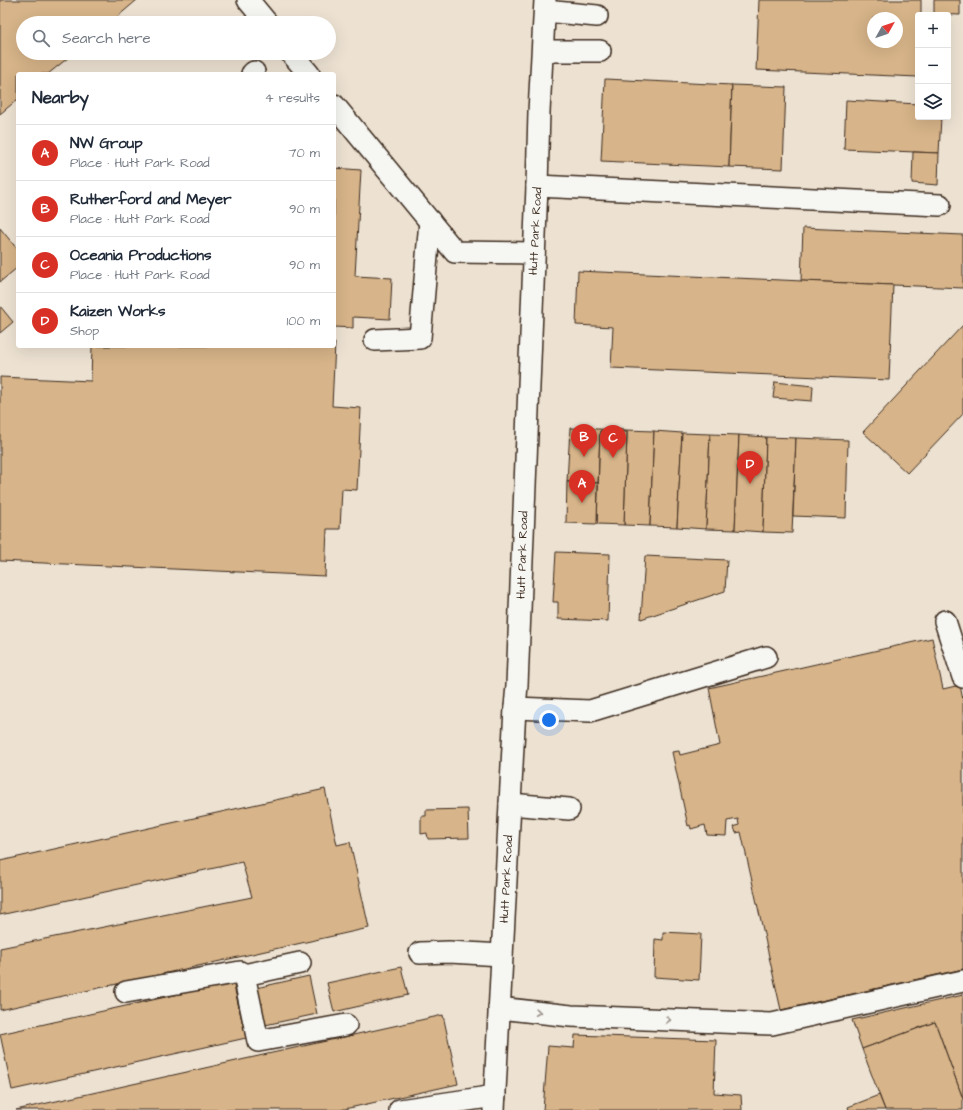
<!DOCTYPE html>
<html lang="en">
<head>
<meta charset="utf-8">
<style>
	body { margin:0; font-family:"Architects Daughter",sans-serif; background:#f6f6f7; color:#1f2937 }
	.controls { position:absolute; right:12px; top:12px; display:grid; overflow:hidden; border-radius:4px; box-shadow:0 4px 16px #0002 }
	.controls button { width:36px; height:36px; display:grid; place-items:center; padding:0; border:0; border-bottom:1px solid #e0e1e3; background:#fff; color:#1f2937; font:20px sans-serif }
	.compass { position:absolute; left:867px; top:12px; width:36px; height:36px; border-radius:50%; background:#fff; box-shadow:0 4px 16px #0002; rotate:50deg }
	.you { position:absolute; left:549px; top:720px; width:14px; height:14px; margin:-10px; border:3px solid #fff; border-radius:50%; background:#1a73e8; box-shadow:0 0 0 6px #1a73e833 }
	.badge { display:grid; place-items:center; width:26px; height:26px; border-radius:50%; background:#d93025; color:#fff; font-size:13px; font-weight:700 }
	.pin { position:absolute; translate:-50% -33px; filter:drop-shadow(0 1px 2px #0008) }
	.pin::after { content:''; position:absolute; top:21px; width:14px; height:12px; background:inherit; clip-path:polygon(0 0,100% 0,50% 100%) }
	.list { margin:0; padding:0; list-style:none }
	h2 { display:flex; justify-content:space-between; align-items:center; height:52px; margin:0; padding:0 16px; font-size:17px }
	h2 small { font-size:13px; font-weight:400; color:#747a83 }
	.list li { display:grid; grid-template-columns:26px 1fr auto; gap:12px; align-items:center; box-sizing:border-box; height:56px; padding:0 16px; border-top:1px solid #e0e1e3 }
	.list b { display:block; font-size:15px; white-space:nowrap }
	.list p { margin:0; font-size:13px; white-space:nowrap; color:#747a83 }
	.list em { font-size:13px; font-style:normal; color:#747a83 }
	.icon { flex:none; width:22px; height:22px; fill:none; stroke:currentColor; stroke-width:2; stroke-linecap:round; stroke-linejoin:round }
	.map { position:relative; flex:none; width:963px; height:1110px; overflow:hidden }
	.search { position:absolute; background:#fff; box-shadow:0 4px 16px #0002; left:16px; top:16px; width:320px; height:44px; display:flex; align-items:center; gap:10px; box-sizing:border-box; padding:0 14px; border-radius:22px; color:#747a83; font-size:15px }
	.panel { position:absolute; background:#fff; box-shadow:0 4px 16px #0002; left:16px; top:72px; width:320px; height:276px; border-radius:4px }
	.map>svg:first-child { display:block }
	.building { fill:#d7b489; stroke:#3b2a1e; fill-rule:evenodd }
	.lines { fill:none; stroke-linecap:round; stroke-linejoin:round }
	.minor-casing { stroke:#3b2a1e; stroke-width:24 }
	.minor { stroke:#f6f6f2; stroke-width:21 }
	.oneway { stroke:#989088 }
	.labels { text-anchor:middle; stroke-width:4; stroke-linejoin:round; paint-order:stroke }
	.street-label { font-size:12px; fill:#3b2a1e; stroke:#f6f6f2 }
</style>
</head>
<body>
<div class="map">
<svg width="963" height="1110" viewBox="0 0 963 1110">
	<rect width="100%" height="100%" fill="#ede2d2"/>
	<filter id="ink" filterUnits="userSpaceOnUse"><feTurbulence type="fractalNoise" baseFrequency=".025" numOctaves="2"/><feDisplacementMap in="SourceGraphic" scale="8" xChannelSelector="R" yChannelSelector="G"/><feConvolveMatrix kernelMatrix="1 2 1 2 8 2 1 2 1" color-interpolation-filters="sRGB"/></filter>
	<g filter="url(#ink)">
		<g class="building">
			<polygon points="0,0 137,0 110,23 23,23 23,53 74,53 48,74 18,74 18,99 0,114"/>
			<path d="M759,0H921V15H918V77L756,70ZM873,18H897V42H873Z"/>
			<polygon points="934,0 960,0 960,15 934,14"/>
			<polygon points="605,79 732,85 729,167 601,161"/>
			<polygon points="732,85 786,87 783,169 729,167"/>
			<polygon points="846,100 918,104 918,117 941,117 939,153 844,149"/>
			<polygon points="913,152 939,153 938,185 912,183"/>
			<polygon points="334,168 361,170 355,276 392,278 390,319 353,317 353,328 334,327"/>
			<polygon points="0,228 18,250 18,267 0,282"/>
			<polygon points="803,228 963,235 963,288 801,281"/>
			<polygon points="578,271 893,285 889,380 611,368 613,327 576,325"/>
			<polygon points="0,306 13,322 0,333"/>
			<polygon points="963,325 963,414 907,473 863,432"/>
			<polygon points="334,343 335,343 332,406 361,408 357,490 342,489 340,529 327,529 325,576 0,561 0,377 91,381 92,346 334,346"/>
			<polygon points="775,382 813,386 812,401 773,398"/>
			<polygon points="570,428 654,431 650,526 624,525 627,432 600,431 598,483 567,482"/>
			<polygon points="600,431 627,432 624,525 597,524"/>
			<polygon points="654,431 682,433 677,527 650,526"/>
			<polygon points="682,433 710,434 706,529 677,527"/>
			<polygon points="710,434 739,435 735,530 706,529"/>
			<polygon points="739,435 766,437 763,532 735,530"/>
			<polygon points="766,437 796,438 792,533 763,532"/>
			<polygon points="796,438 848,440 846,518 793,516"/>
			<polygon points="567,482 598,483 597,524 566,523"/>
			<polygon points="556,552 610,554 608,621 558,619 558,602 553,602"/>
			<polygon points="645,556 727,560 725,591 641,619"/>
			<polygon points="932,638 943,689 960,685 963,700 963,969 781,1010 741,832 736,833 734,827 739,825 738,819 727,821 726,836 707,835 705,825 691,829 690,825 688,826 672,752 679,751 680,755 720,745 709,688"/>
			<polygon points="325,789 337,845 350,842 369,928 0,1010 0,948 252,897 242,862 0,915 0,861"/>
			<polygon points="468,809 469,838 428,839 427,833 421,834 421,816 426,816 426,810"/>
			<polygon points="663,932 701,934 699,980 654,977 655,939 663,940"/>
			<polygon points="401,967 408,995 334,1012 327,983"/>
			<polygon points="309,976 317,1014 265,1025 256,988"/>
			<polygon points="233,982 246,1038 12,1090 0,1034"/>
			<polygon points="963,995 963,1099 935,1022 862,1049 852,1020"/>
			<polygon points="443,1015 458,1084 340,1110 16,1110"/>
			<polygon points="935,1022 963,1099 963,1110 885,1110 862,1049"/>
			<polygon points="575,1035 716,1040 714,1093 741,1095 742,1110 543,1110 548,1046 574,1048"/>
			<polygon points="879,1095 885,1110 849,1110 848,1107"/>
		</g>
		<g class="lines">
			<defs>
				<g id="minor">
					<polyline points="248,0 267,23"/>
					<polyline points="545,11 597,16"/>
					<polyline points="543,51 600,51"/>
					<polyline points="291,53 309,74"/>
					<polyline points="252,74 254,72"/>
					<polyline points="334,105 455,252 534,253"/>
					<polyline points="537,186 940,205"/>
					<polyline points="375,340 420,338 430,221"/>
					<polyline points="945,621 963,677"/>
					<polyline points="515,708 590,711 766,657"/>
					<polyline points="510,804 569,809"/>
					<polyline points="420,953 449,952 502,955"/>
					<polyline points="300,963 244,975 258,1041 346,1025"/>
					<polyline points="126,992 240,972 244,975"/>
					<polyline points="499,1008 571,1016 772,1024 963,981"/>
					<polyline points="400,1110 495,1096"/>
					<polyline points="494,1110 515,708 517,685 537,186 539,112 545,0"/>
				</g>
			</defs>
			<use href="#minor" class="minor-casing"/>
			<use href="#minor" class="minor"/>
		</g>
		<defs><path id="oneway-chevron" d="M-2-3.5L2.5 0L-2 3.5" fill="none" stroke-width="1.6" stroke-linecap="round" stroke-linejoin="round"/></defs>
		<g class="oneway">
			<use href="#oneway-chevron" transform="translate(538 1012) rotate(6)"/>
			<use href="#oneway-chevron" transform="translate(668 1020) rotate(2)"/>
		</g>
	</g>
	<g class="labels">
		<g class="street-label">
			<text transform="translate(535 231) rotate(-87)" y="4">Hutt Park Road</text>
			<text transform="translate(522 555) rotate(-88)" y="4">Hutt Park Road</text>
			<text transform="translate(506 879) rotate(-87)" y="4">Hutt Park Road</text>
		</g>
	</g>
</svg>
<div class="controls">
<button>+</button>
<button>−</button>
<button><svg class="icon" aria-label="layers" viewBox="0 0 24 24"><path d="M12 4l9 5-9 5-9-5zM3 14l9 5 9-5"/></svg></button>
</div>
<svg class="compass" viewBox="-18 -18 36 36"><path d="M0-13l5 13h-10z" fill="#e53935"/><path d="M0 13l5-13h-10z" fill="#747a83"/></svg>
<div class="you"></div>
<div class="pin badge" style="left:582px;top:503px">A</div>
<div class="pin badge" style="left:584px;top:457px">B</div>
<div class="pin badge" style="left:613px;top:458px">C</div>
<div class="pin badge" style="left:750px;top:484px">D</div>
<div class="search"><svg class="icon" aria-label="search" viewBox="0 0 24 24"><circle cx="10" cy="10" r="6"/><path d="M15 15l6 6"/></svg>Search here</div>
<section class="panel">
<h2>Nearby<small>4 results</small></h2>
<ul class="list">
<li><span class="badge">A</span><div><b>NW Group</b><p>Place · Hutt Park Road</p></div><em>70 m</em></li>
<li><span class="badge">B</span><div><b>Rutherford and Meyer</b><p>Place · Hutt Park Road</p></div><em>90 m</em></li>
<li><span class="badge">C</span><div><b>Oceania Productions</b><p>Place · Hutt Park Road</p></div><em>90 m</em></li>
<li><span class="badge">D</span><div><b>Kaizen Works</b><p>Shop</p></div><em>100 m</em></li>
</ul>
</section>
</div>
</body>
</html>
